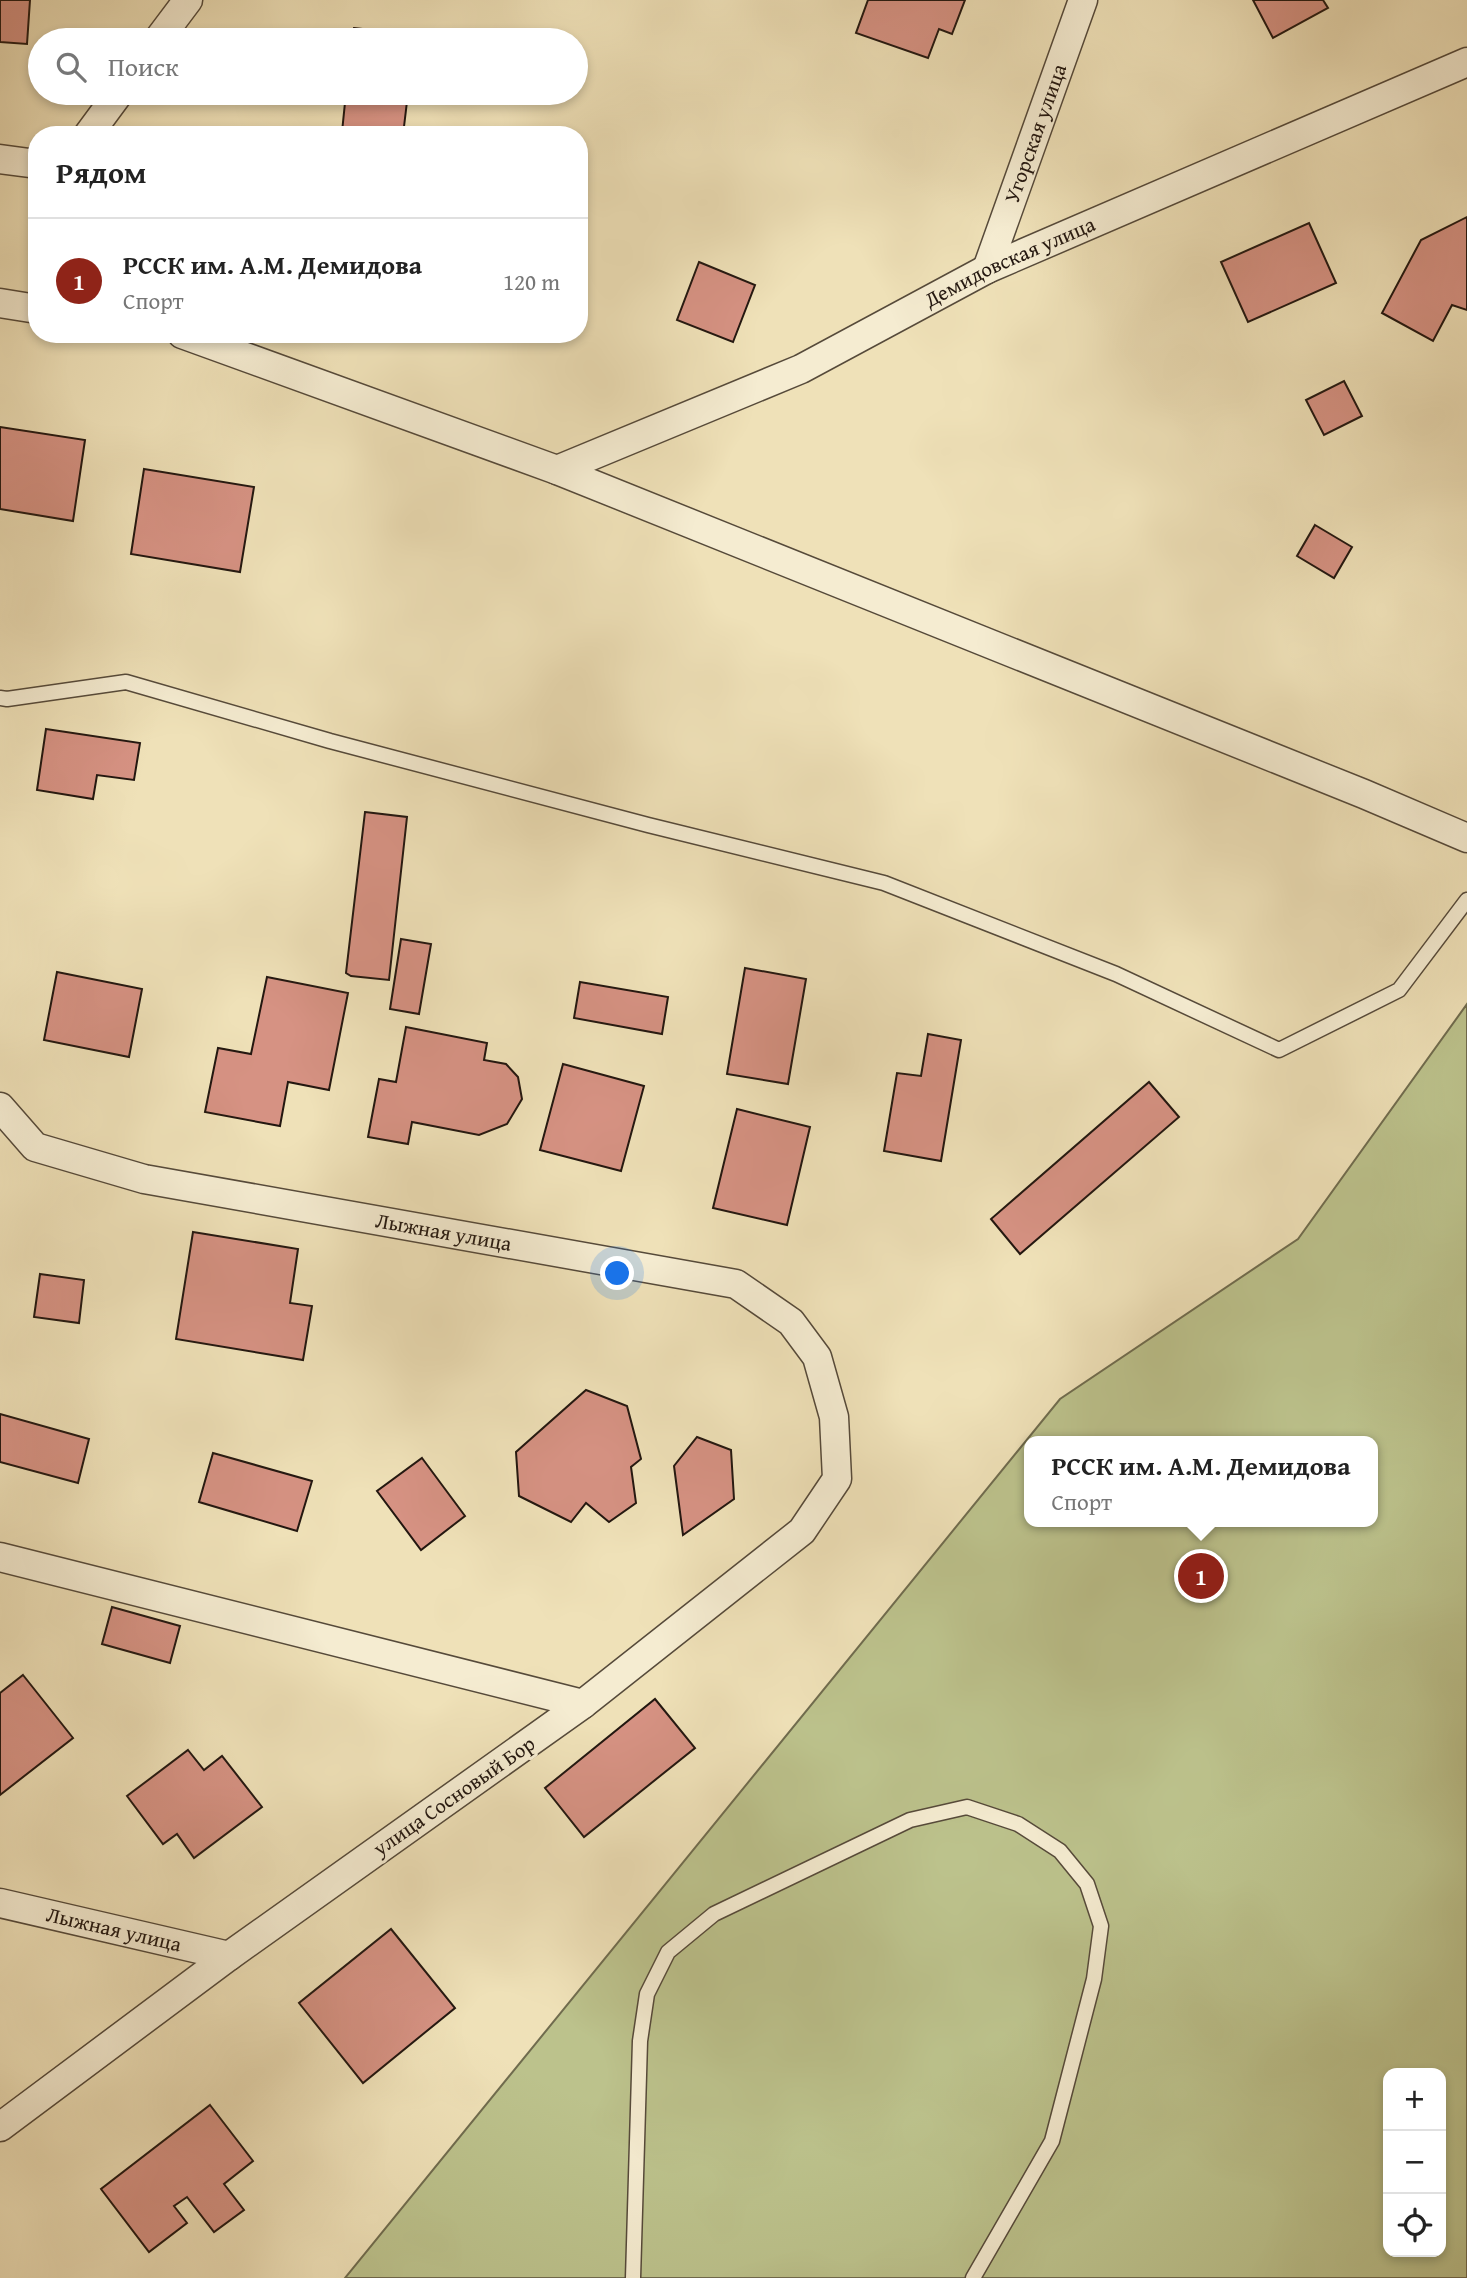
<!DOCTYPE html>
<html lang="ru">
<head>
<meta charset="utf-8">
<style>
	body { margin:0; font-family:"Gentium Book Plus",serif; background:#f2f2f2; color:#222 }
	.controls { position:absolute; right:21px; bottom:21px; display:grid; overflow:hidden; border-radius:14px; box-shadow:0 4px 10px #0003 }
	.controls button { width:63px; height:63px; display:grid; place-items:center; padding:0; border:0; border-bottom:2px solid #e0e0e0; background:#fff; color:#222; font:35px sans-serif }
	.you { position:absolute; left:618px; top:1274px; width:24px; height:24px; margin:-18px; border:5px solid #fff; border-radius:50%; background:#1a73e8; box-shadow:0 0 0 10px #1a73e833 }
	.badge { display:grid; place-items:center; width:46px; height:46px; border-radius:50%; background:#8f2418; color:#fff; font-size:23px; font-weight:700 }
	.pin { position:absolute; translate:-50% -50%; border:4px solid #fff; box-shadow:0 2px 7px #0006 }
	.popup { position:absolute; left:1024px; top:1436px; width:354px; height:91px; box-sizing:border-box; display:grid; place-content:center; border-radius:14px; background:#fff; filter:drop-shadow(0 2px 5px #0005); font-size:23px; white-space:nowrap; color:#767676 }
	.popup b { font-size:26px; color:#222 }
	.popup::after { content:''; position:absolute; left:50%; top:100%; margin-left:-14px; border:14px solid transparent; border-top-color:#fff }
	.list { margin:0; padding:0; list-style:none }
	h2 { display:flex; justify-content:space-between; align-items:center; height:91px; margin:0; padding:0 28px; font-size:30px }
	h2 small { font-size:23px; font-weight:400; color:#767676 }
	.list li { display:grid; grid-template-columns:46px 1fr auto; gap:21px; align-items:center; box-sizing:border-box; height:126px; padding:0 28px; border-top:2px solid #e0e0e0 }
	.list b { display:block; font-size:26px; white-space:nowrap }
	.list p { margin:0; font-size:23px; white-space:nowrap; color:#767676 }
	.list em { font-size:23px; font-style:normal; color:#767676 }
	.icon { flex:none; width:38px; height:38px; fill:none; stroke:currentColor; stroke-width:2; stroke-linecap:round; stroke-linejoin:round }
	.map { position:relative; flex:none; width:1467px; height:2278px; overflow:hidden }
	.search { position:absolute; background:#fff; box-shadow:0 4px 10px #0003; left:28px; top:28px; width:560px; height:77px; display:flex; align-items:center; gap:18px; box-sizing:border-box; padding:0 24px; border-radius:38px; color:#767676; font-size:26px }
	.panel { position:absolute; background:#fff; box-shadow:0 4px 10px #0003; left:28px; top:126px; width:560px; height:217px; border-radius:28px }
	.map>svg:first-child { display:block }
	.green { fill:#bcc28c; stroke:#706c4e; stroke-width:2; fill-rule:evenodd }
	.building { fill:#d69283; stroke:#231710; stroke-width:2 }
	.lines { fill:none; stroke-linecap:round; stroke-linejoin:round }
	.lane-casing { stroke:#564a3a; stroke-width:17 }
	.street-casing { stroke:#564a3a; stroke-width:31 }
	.lane { stroke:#f5ecd1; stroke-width:14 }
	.street { stroke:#f5ecd1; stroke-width:28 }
	.labels { text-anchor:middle; stroke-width:6; stroke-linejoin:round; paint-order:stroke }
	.street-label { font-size:21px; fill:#231710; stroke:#f5ecd1 }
</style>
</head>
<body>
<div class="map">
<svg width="1467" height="2278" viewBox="0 0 1467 2278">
	<rect width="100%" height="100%" fill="#efe1b8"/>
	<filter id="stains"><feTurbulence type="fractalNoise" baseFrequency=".00286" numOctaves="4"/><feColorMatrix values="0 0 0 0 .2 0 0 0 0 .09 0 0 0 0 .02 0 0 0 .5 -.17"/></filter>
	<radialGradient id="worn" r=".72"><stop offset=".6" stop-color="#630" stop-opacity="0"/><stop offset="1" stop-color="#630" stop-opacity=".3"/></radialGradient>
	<path class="green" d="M1467,1004V2278H345L1060,1399L1298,1239ZM1030,1441H1372V1522H1030ZM1388,2073H1441V2252H1388Z"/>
	<g class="building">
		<polygon points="0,0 30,0 27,44 0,42"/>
		<polygon points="868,0 965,0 952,34 939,29 928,58 856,33"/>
		<polygon points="1253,0 1323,0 1328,8 1273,38"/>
		<polygon points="354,28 414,35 414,40 352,40"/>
		<polygon points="346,93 408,93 403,135 342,132"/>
		<polygon points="1467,217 1467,310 1452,305 1433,341 1382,313 1421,240"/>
		<polygon points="1309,223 1336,283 1248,322 1221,262"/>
		<polygon points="699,262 755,285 733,342 677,320"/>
		<polygon points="1344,381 1362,416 1324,435 1306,400"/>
		<polygon points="0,427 85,440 73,521 0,509"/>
		<polygon points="144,469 254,487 240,572 131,554"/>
		<polygon points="1315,525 1352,547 1334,578 1297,556"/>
		<polygon points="46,729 140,743 134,780 97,775 93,799 37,790"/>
		<polygon points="365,812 407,817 389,980 351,976 346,973"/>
		<polygon points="401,939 431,944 419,1014 390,1009"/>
		<polygon points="745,968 806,979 788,1084 727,1074"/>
		<polygon points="57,972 142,989 129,1057 44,1040"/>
		<polygon points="267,977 348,993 329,1090 288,1082 280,1126 205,1112 218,1048 251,1054"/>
		<polygon points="580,982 668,997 662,1034 574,1018"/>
		<polygon points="406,1027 487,1043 484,1060 506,1064 518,1077 522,1099 507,1124 479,1135 412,1122 408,1144 368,1137 379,1079 396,1082"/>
		<polygon points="928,1034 961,1040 941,1161 884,1151 897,1073 921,1076"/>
		<polygon points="563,1064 644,1086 621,1171 540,1150"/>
		<polygon points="1149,1082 1179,1117 1020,1254 991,1219"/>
		<polygon points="737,1109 810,1127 787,1225 713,1208"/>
		<polygon points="193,1232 298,1249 290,1303 312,1306 303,1360 176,1339"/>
		<polygon points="40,1274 84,1280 79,1323 34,1317"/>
		<polygon points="586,1390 627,1406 641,1459 631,1467 636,1503 609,1522 586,1503 571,1522 519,1496 516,1452"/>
		<polygon points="0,1414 89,1439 78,1483 0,1462"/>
		<polygon points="697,1437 731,1450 734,1499 683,1535 674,1466"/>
		<polygon points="213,1453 312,1481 297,1531 199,1502"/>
		<polygon points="422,1458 465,1516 421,1550 377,1491"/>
		<polygon points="112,1607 180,1626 170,1663 102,1644"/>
		<polygon points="23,1675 73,1738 0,1795 0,1693"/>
		<polygon points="655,1699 695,1748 584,1837 545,1788"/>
		<polygon points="188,1750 204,1770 222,1756 262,1807 194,1858 177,1834 163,1844 127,1796"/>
		<polygon points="391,1929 455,2008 363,2083 299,2003"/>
		<polygon points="210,2105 253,2161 224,2184 244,2210 214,2232 187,2197 174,2206 187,2223 149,2252 101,2189"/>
	</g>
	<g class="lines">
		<defs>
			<g id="lane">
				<polyline points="0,698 7,699 126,682 330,741 648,825 884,883 1116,974 1279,1050 1399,990 1467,900"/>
				<polyline points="633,2278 640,2041 647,1994 668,1952 714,1914 910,1820 967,1807 1018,1824 1060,1851 1087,1884 1101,1926 1094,1979 1052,2141 973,2278"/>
			</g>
			<g id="street">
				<polyline points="158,40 188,0"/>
				<polyline points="88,135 119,93"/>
				<polyline points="0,159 37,164"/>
				<path id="s1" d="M987,269L1083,0"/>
				<polyline points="0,303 37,309"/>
				<polyline points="182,334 557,470 1364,794 1467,838"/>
				<path id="s2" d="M557,470L801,369L987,269L1467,62"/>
				<path id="s3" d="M0,1107L35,1147L144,1179L736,1284L791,1322L817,1357L834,1417L837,1479L802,1531L583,1704L229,1956L0,2127"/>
				<polyline points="0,1557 583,1704"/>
				<path id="s4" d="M0,1903L229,1956"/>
			</g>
		</defs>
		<use href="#lane" class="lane-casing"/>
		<use href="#street" class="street-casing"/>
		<use href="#lane" class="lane"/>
		<use href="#street" class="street"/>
	</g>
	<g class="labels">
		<g class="street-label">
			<text dy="7" stroke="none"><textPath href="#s1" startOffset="144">Угорская улица</textPath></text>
			<text dy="7" stroke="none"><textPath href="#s2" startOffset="499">Демидовская улица</textPath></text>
			<text dy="7" stroke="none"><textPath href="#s3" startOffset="471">Лыжная улица</textPath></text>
			<text transform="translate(454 1796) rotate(-35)" y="7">улица Сосновый Бор</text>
			<text dy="7" stroke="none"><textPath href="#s4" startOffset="117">Лыжная улица</textPath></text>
		</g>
	</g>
	<rect width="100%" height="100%" filter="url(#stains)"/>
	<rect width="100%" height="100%" fill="url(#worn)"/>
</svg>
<div class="controls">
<button>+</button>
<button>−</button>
<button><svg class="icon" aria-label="locate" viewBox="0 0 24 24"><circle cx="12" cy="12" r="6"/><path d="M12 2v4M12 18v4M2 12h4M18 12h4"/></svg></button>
</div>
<div class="you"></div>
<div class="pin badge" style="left:1201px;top:1576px">1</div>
<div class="popup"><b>РССК им. А.М. Демидова</b>Спорт</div>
<div class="search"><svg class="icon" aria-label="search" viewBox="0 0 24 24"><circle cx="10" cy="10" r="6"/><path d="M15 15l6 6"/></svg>Поиск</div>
<section class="panel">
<h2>Рядом<small></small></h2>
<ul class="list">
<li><span class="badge">1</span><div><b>РССК им. А.М. Демидова</b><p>Спорт</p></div><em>120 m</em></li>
</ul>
</section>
</div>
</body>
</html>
